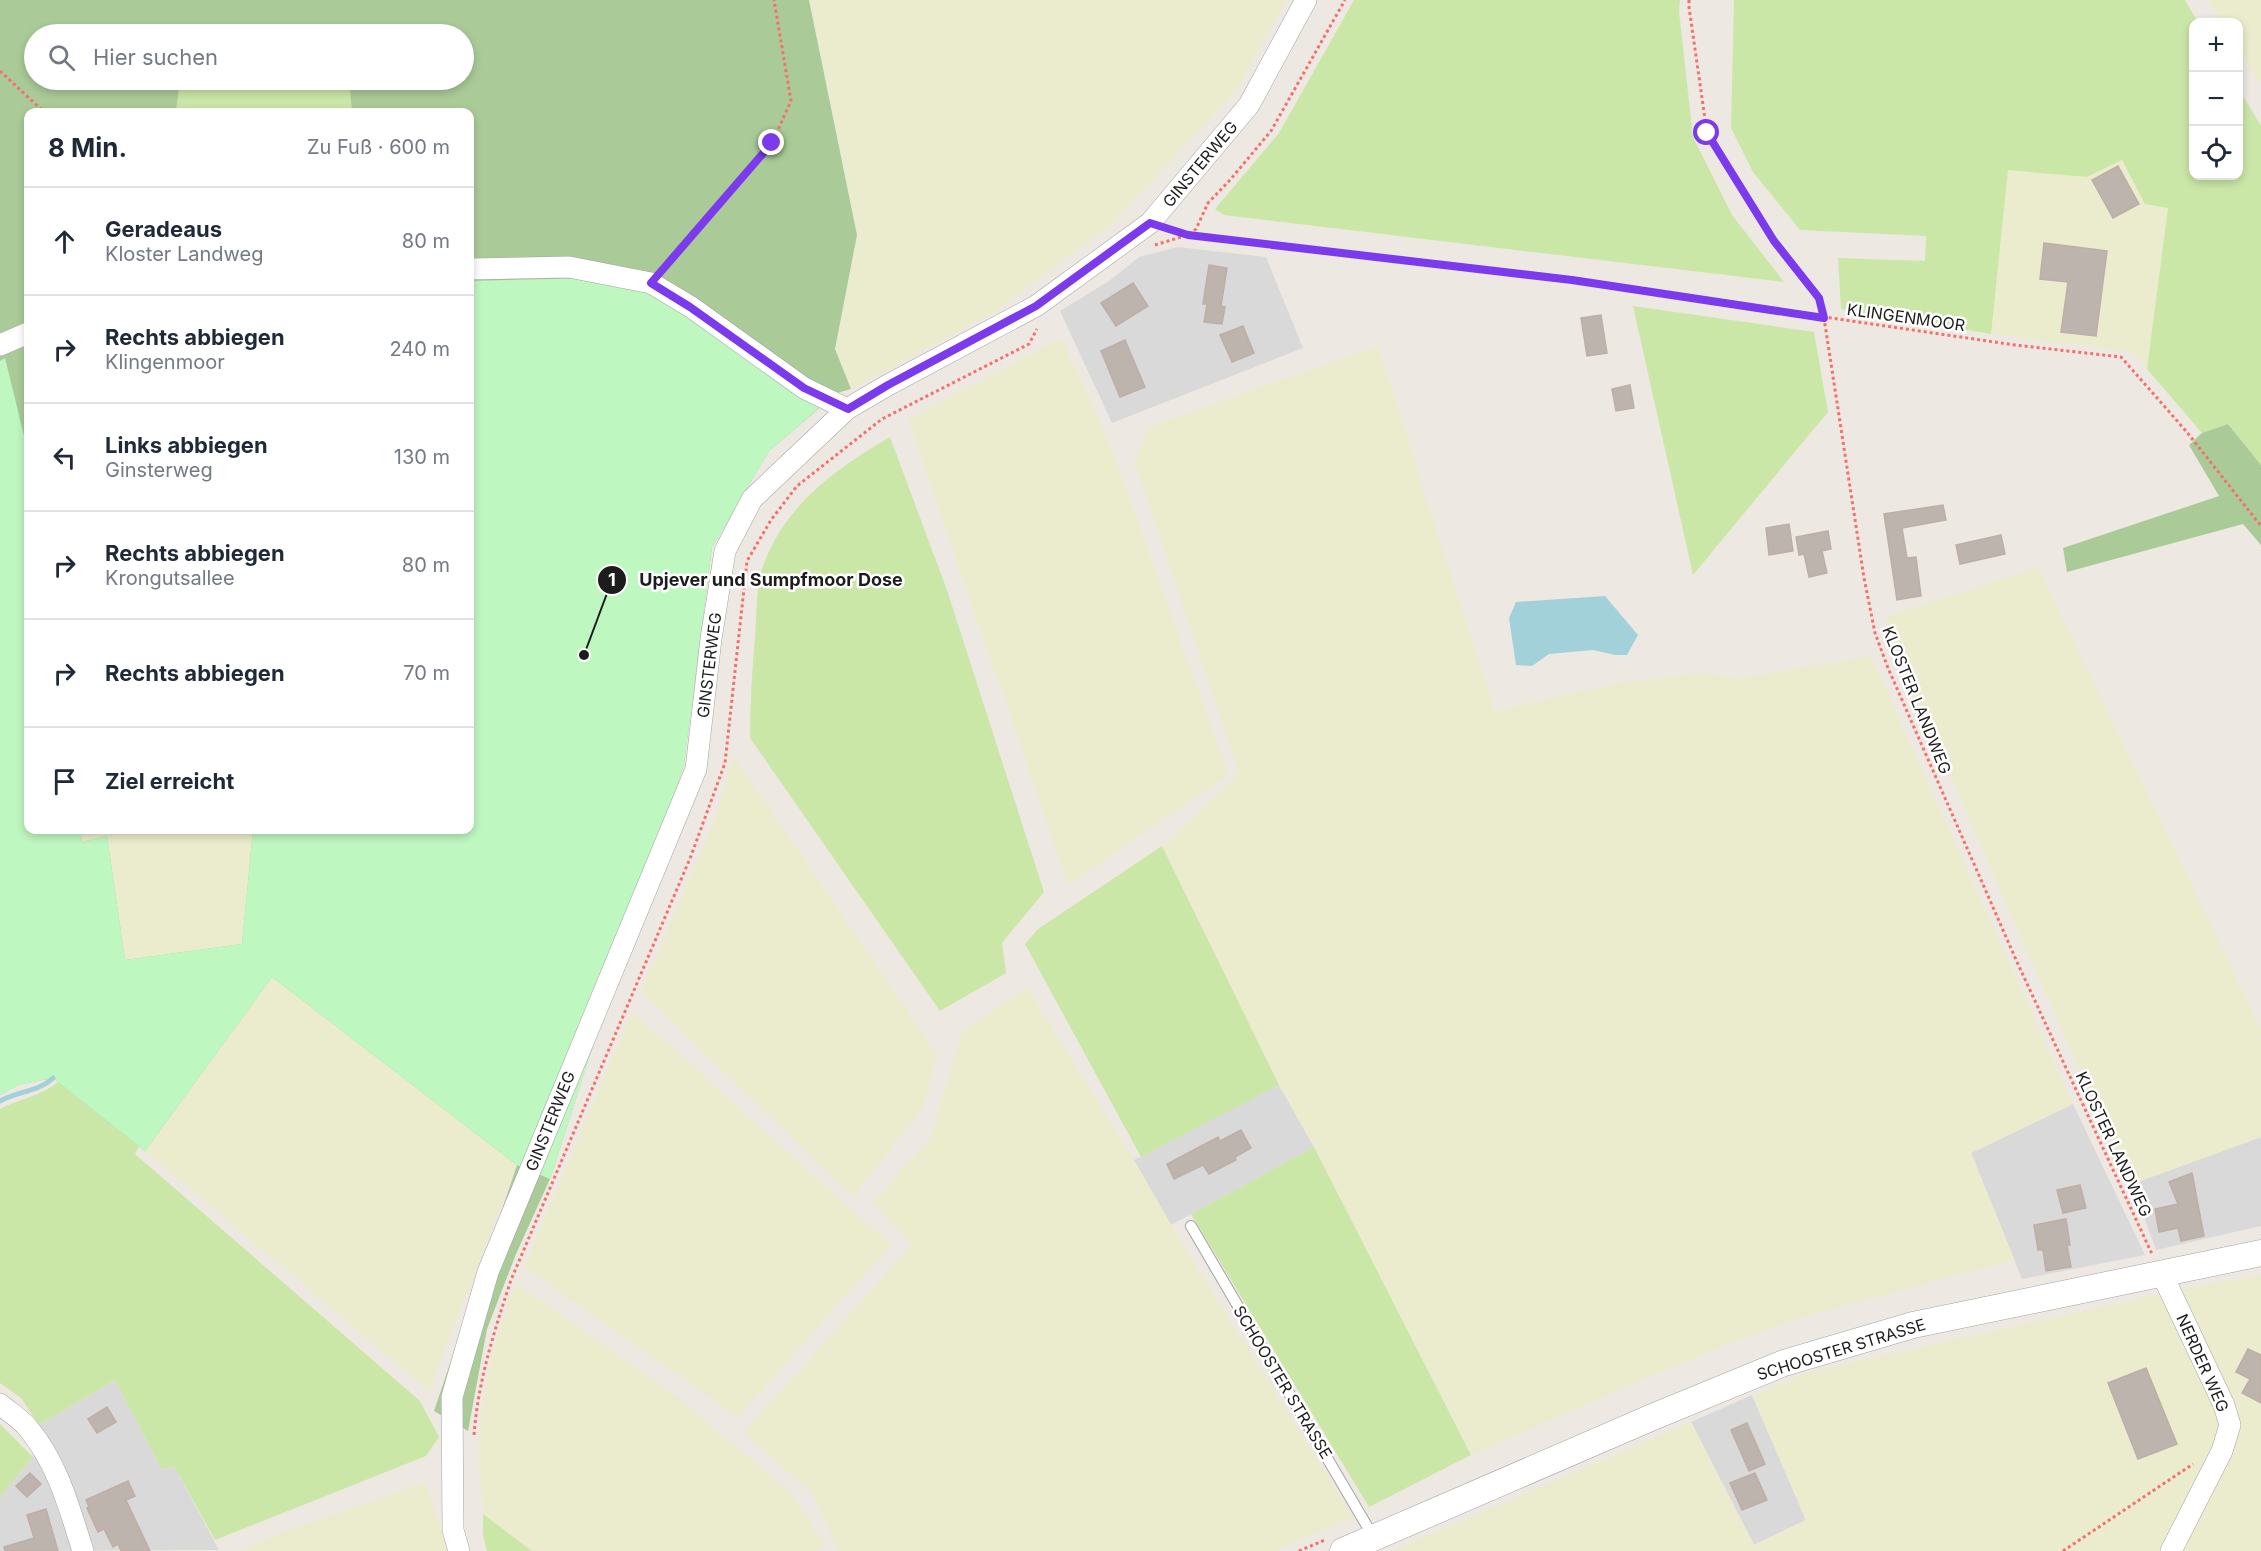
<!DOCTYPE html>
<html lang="de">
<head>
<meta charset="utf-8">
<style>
	body { margin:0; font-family:Inter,sans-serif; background:#f2f2f3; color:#1f2937 }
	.controls { position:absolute; right:18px; top:18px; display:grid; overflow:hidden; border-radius:12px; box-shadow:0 3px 9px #0003 }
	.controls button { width:54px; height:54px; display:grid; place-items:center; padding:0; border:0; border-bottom:2px solid #e0e1e3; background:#fff; color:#1f2937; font:30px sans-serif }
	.stop { position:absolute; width:18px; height:18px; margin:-14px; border:4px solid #7c3aed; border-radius:50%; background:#fff }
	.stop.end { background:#7c3aed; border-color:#fff; box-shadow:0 2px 6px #0008 }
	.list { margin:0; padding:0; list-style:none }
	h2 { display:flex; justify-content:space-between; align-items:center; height:78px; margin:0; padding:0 24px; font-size:26px }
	h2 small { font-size:20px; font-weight:400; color:#747a83 }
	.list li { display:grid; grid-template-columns:39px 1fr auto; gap:18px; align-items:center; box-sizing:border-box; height:108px; padding:0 24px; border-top:2px solid #e0e1e3 }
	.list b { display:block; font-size:22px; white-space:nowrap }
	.list p { margin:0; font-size:20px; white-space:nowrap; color:#747a83 }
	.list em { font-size:20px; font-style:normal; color:#747a83 }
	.icon { flex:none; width:33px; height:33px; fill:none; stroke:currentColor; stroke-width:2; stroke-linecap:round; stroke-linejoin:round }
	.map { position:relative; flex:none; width:2261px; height:1551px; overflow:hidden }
	.search { position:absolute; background:#fff; box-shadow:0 3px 9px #0003; left:24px; top:24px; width:450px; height:66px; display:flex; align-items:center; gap:15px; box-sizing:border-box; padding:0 21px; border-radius:33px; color:#747a83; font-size:22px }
	.panel { position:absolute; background:#fff; box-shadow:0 3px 9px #0003; left:24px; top:108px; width:450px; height:726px; border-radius:12px }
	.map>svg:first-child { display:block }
	.residential { fill:#dad9d9 }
	.farmland { fill:#ebeccd }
	.grass { fill:#cbe7a8 }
	.forest { fill:#aacb98; fill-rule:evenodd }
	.park { fill:#bff7c0 }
	.water { fill:#a3d1da }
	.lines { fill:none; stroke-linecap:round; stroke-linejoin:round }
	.stream { stroke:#a3d1da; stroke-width:5 }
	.building { fill:#bdb4ae; stroke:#beaea5; stroke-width:1.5 }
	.service-casing { stroke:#a3a3a3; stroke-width:12 }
	.minor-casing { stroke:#a3a3a3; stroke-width:22 }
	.tertiary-casing { stroke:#a3a3a3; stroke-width:27 }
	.path { stroke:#f5706b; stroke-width:3; stroke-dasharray:3 3; stroke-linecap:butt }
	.service { stroke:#fff; stroke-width:10 }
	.minor { stroke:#fff; stroke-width:21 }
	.tertiary { stroke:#fff; stroke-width:26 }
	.route { stroke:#7c3aed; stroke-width:8 }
	.labels { text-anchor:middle; stroke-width:5; stroke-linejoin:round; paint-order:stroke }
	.street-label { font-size:16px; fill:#1c1c1c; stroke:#fff }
	.leader { fill:none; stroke:#1c1c1c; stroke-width:2 }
	.callout-dot { fill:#1c1c1c; stroke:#fff; stroke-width:2 }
	.mark-label { font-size:18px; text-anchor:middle; font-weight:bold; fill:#fff }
	.callout-label { font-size:18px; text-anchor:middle; font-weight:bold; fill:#1c1c1c; stroke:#fff; stroke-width:5; stroke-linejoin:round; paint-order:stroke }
</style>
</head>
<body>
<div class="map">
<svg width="2261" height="1551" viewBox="0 0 2261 1551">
	<rect width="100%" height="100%" fill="#ede9e2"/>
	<g class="residential">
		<polygon points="1178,247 1266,257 1303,348 1112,423 1060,311 1109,281 1139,257"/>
		<polygon points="1279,1085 1314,1147 1171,1225 1134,1160"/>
		<polygon points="2073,1104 2145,1255 2022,1279 1971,1153"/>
		<polygon points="2261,1137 2261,1226 2156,1250 2132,1184"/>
		<polygon points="115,1380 162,1470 174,1466 219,1550 0,1551 0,1497 33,1457 39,1425"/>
		<polygon points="1752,1395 1806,1520 1754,1545 1691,1422"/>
	</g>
	<g class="farmland">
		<polygon points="809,0 1287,0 1236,90 1113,223 993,313 851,389 835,349 857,235"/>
		<polygon points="2208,0 2261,0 2261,84 2239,49 2238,22 2222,22"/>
		<polygon points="2121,160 2145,204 2168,208 2147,369 2132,352 1991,334 2008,170 2087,177"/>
		<polygon points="1062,338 1111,447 1229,775 1068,885 908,419"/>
		<polygon points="1378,346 1495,711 1613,684 1697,673 1744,678 1871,656 2073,1104 1971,1153 2015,1261 1991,1266 1807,1316 1741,1339 1665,1370 1471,1455 1314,1147 1279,1085 1162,846 1239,774 1134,460 1151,426"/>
		<polygon points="2038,567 2261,1028 2261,1137 2132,1184 2035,970 1886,628 1888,616"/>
		<polygon points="734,756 937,1054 923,1108 853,1197 641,992 715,819"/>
		<polygon points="80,830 253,830 242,944 125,960 107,836 82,842"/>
		<polygon points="272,976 517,1165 429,1391 145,1151"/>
		<polygon points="1027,987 1134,1160 1171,1225 1353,1517 1275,1551 838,1551 813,1494 743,1433 912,1244 872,1202 931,1138 962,1031"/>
		<polygon points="632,1011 891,1245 738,1417 524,1267"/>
		<polygon points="2261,1275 2261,1551 1392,1551 1691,1422 1754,1545 1806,1520 1752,1395 1806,1373 2186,1288"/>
		<polygon points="516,1283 678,1397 793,1495 825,1545 816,1551 532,1551 483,1514 478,1453 482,1402 493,1350"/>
		<polygon points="426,1482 448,1551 242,1551 283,1532"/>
	</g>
	<g class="grass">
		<polygon points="1354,0 1680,0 1679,11 1693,137 1732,215 1784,282 1224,215 1215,209 1279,133"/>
		<polygon points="1734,0 2185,0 2198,22 2194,22 2194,176 2238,176 2239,89 2261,126 2261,465 2228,424 2202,433 2147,369 2168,208 2145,204 2122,160 2087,177 2008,170 1991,334 1841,309 1838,258 1925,261 1926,236 1800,230 1753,172 1731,128"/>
		<polygon points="180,80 349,80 352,112 176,112"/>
		<polygon points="1633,306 1814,332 1828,412 1693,575"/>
		<path d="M890,437L947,590L1044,892L1002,943L1006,973L940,1011L750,738C750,704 752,671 755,637C757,617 756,588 762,569C784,505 834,470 890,437Z"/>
		<polygon points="1162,846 1279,1085 1141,1157 1025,944 1038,929"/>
		<path d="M58,1082L139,1146L135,1154L420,1401L439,1437L426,1456L215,1540L174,1466L162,1470L115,1380L39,1425L21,1398L0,1383V1109C19,1099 41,1096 58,1082Z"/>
		<polygon points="1314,1147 1471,1455 1369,1507 1191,1214"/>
		<polygon points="0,1424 33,1457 0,1497"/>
		<polygon points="483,1514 532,1551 487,1551 483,1535"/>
	</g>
	<g class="forest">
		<path d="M0,0H809L857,235L835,349L851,389L837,393L769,451L712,547L684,764L550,1179L516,1254L487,1329L468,1431L434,1411L517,1165L272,977L145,1151L53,1078L18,1085L0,1095ZM344,31V34H464V80H349L352,112H470V830H253L242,944L125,960L107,836L82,842L80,830H28V452L27,440L28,439V112H176L180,80H34V34H301Z"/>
		<polygon points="2228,424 2261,465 2261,545 2243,524 2067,572 2063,548 2219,496 2189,445 2202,433"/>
	</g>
	<polygon class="park" points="593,278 645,290 688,317 820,407 769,451 712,547 684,764 550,1179 517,1165 272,977 145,1151 53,1078 18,1085 0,1095 0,361 5,358 28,452 28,830 80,830 82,842 107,836 125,960 242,944 253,830 470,830 470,281"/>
	<polygon class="water" points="1605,596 1638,635 1627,655 1615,655 1593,650 1549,654 1532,666 1516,665 1509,618 1516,602"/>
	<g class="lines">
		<path class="stream" d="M0,1101C16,1092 40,1091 53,1078"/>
	</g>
	<g class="building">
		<polygon points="2118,166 2139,204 2113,218 2092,180"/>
		<polygon points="2044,243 2107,251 2096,336 2061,332 2068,282 2040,279"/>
		<polygon points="1209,265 1227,268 1221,306 1225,307 1222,324 1204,322 1207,304 1203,304"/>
		<polygon points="1133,283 1148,306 1116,326 1101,303"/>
		<polygon points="1601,315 1607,353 1587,356 1581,318"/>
		<polygon points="1243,326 1254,353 1232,362 1220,335"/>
		<polygon points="1125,340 1145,387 1120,397 1101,351"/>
		<polygon points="1630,385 1634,408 1616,411 1612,389"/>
		<polygon points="1943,505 1946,520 1902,528 1907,558 1916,557 1921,596 1897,600 1884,514"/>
		<polygon points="1789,524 1793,551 1769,555 1766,528"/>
		<polygon points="1828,531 1831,549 1822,551 1827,573 1809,577 1804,554 1799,555 1796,537"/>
		<polygon points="2001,535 2005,554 1960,564 1956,545"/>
		<polygon points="1241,1130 1251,1148 1235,1157 1236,1160 1209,1174 1203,1165 1174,1179 1167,1164 1218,1137 1220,1141"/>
		<polygon points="2192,1173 2204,1236 2181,1241 2178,1228 2159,1232 2155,1209 2178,1204 2169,1182"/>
		<polygon points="2080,1185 2086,1208 2063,1213 2057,1190"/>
		<polygon points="2066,1219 2070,1245 2067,1245 2071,1267 2046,1271 2043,1250 2038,1250 2034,1225"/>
		<polygon points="2248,1349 2261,1355 2261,1403 2242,1393 2250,1379 2236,1372"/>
		<polygon points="2146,1368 2177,1444 2138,1459 2108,1383"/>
		<polygon points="107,1407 116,1422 97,1433 88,1419"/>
		<polygon points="1747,1423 1765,1464 1749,1471 1731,1430"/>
		<polygon points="30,1473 41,1484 27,1497 16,1486"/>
		<polygon points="1755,1473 1767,1500 1742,1510 1730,1483"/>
		<polygon points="128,1481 135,1496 126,1500 150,1551 121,1551 118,1544 113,1547 104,1529 98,1532 87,1508 89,1507 86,1500"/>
		<polygon points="46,1509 58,1551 5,1551 4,1547 34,1538 27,1515"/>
	</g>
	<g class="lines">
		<defs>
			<polyline id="service" points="1191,1226 1374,1538"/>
			<g id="minor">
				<polyline points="470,269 569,267 651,283 691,307 804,388 847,409"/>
				<polyline points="0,345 28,333"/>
				<polyline points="2162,1274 2224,1405 2230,1425 2222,1451 2171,1551"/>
				<path d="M0,1404C9,1412 21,1419 28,1428C58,1464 69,1507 83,1551"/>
				<polyline points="459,1551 453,1530 452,1397 488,1272 696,769 711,639 725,551 752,499 847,409 888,385 1036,306 1150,223 1249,105 1306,0"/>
			</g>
			<polyline id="tertiary" points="1343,1551 1655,1416 1784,1363 1913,1325 2261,1253"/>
		</defs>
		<use href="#service" class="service-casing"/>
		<use href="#minor" class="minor-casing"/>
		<use href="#tertiary" class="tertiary-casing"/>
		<g class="path">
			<polyline points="1689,0 1689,7 1707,133 1774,241 1819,298 1824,318 1864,578 1875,633 1888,668 2017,962 2152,1254"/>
			<polyline points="0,71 44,112"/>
			<polyline points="1169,229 1188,235 1572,280 2015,345 2121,357 2186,431 2261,526"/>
			<polyline points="1155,245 1188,235 1196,229 1208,203 1230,180 1271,131 1345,0"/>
			<polyline points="664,267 772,143 791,101 774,0"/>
			<path d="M474,1435C478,1381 494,1332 511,1280L691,856L725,763L747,561L771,520L797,486L882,419L1029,344L1037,329"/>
			<polyline points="1299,1551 1325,1540"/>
			<polyline points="2063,1551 2193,1464"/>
		</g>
		<use href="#service" class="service"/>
		<use href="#minor" class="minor"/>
		<use href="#tertiary" class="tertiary"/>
	</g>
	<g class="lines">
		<polyline class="route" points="772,143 651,283 690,307 804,388 848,409 888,385 1036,306 1150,223 1188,235 1572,280 1824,318 1819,298 1774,241 1707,133"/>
	</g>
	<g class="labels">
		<g class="street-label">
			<text transform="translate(1200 164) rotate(-50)" y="6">GINSTERWEG</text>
			<text transform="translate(1906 317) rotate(8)" y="6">KLINGENMOOR</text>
			<text transform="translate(709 665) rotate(-83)" y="6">GINSTERWEG</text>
			<text transform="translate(1917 700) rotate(68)" y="6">KLOSTER LANDWEG</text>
			<text transform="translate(550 1121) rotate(-68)" y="6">GINSTERWEG</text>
			<text transform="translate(2114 1144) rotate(65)" y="6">KLOSTER LANDWEG</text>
			<text transform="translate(1841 1349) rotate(-17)" y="6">SCHOOSTER STRASSE</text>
			<text transform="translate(2203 1363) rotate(66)" y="6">NERDER WEG</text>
			<text transform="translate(1283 1382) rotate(59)" y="6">SCHOOSTER STRASSE</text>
		</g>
	</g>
	<path class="leader" d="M584 655L612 580"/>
	<g class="callout-dot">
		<circle cx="584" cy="655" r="6"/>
		<circle cx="612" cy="580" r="15"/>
	</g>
	<g class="mark-label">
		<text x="612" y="586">1</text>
	</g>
	<g class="callout-label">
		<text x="771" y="586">Upjever und Sumpfmoor Dose</text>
	</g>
</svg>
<div class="controls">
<button>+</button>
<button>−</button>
<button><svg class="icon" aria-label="locate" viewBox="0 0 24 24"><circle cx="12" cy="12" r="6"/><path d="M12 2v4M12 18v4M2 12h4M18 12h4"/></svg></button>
</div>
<div class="stop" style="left:1707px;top:133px"></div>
<div class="stop end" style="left:772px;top:143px"></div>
<div class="search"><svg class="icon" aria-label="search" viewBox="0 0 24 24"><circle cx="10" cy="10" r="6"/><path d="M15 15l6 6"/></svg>Hier suchen</div>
<section class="panel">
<h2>8 Min.<small>Zu Fuß · 600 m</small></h2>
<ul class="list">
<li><svg class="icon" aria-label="ahead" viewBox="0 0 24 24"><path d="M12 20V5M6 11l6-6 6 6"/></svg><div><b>Geradeaus</b><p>Kloster Landweg</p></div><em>80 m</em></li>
<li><svg class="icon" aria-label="right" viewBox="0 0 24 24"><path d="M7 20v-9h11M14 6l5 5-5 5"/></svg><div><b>Rechts abbiegen</b><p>Klingenmoor</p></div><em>240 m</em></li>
<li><svg class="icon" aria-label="left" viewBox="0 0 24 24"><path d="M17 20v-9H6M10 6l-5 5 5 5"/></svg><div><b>Links abbiegen</b><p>Ginsterweg</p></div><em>130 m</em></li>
<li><svg class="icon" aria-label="right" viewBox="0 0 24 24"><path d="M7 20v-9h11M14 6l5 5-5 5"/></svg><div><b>Rechts abbiegen</b><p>Krongutsallee</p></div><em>80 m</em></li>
<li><svg class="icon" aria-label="right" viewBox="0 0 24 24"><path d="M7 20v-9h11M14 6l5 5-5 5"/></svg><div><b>Rechts abbiegen</b></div><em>70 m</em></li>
<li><svg class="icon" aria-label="arrive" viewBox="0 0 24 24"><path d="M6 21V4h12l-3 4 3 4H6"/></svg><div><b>Ziel erreicht</b></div></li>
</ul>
</section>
</div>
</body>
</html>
